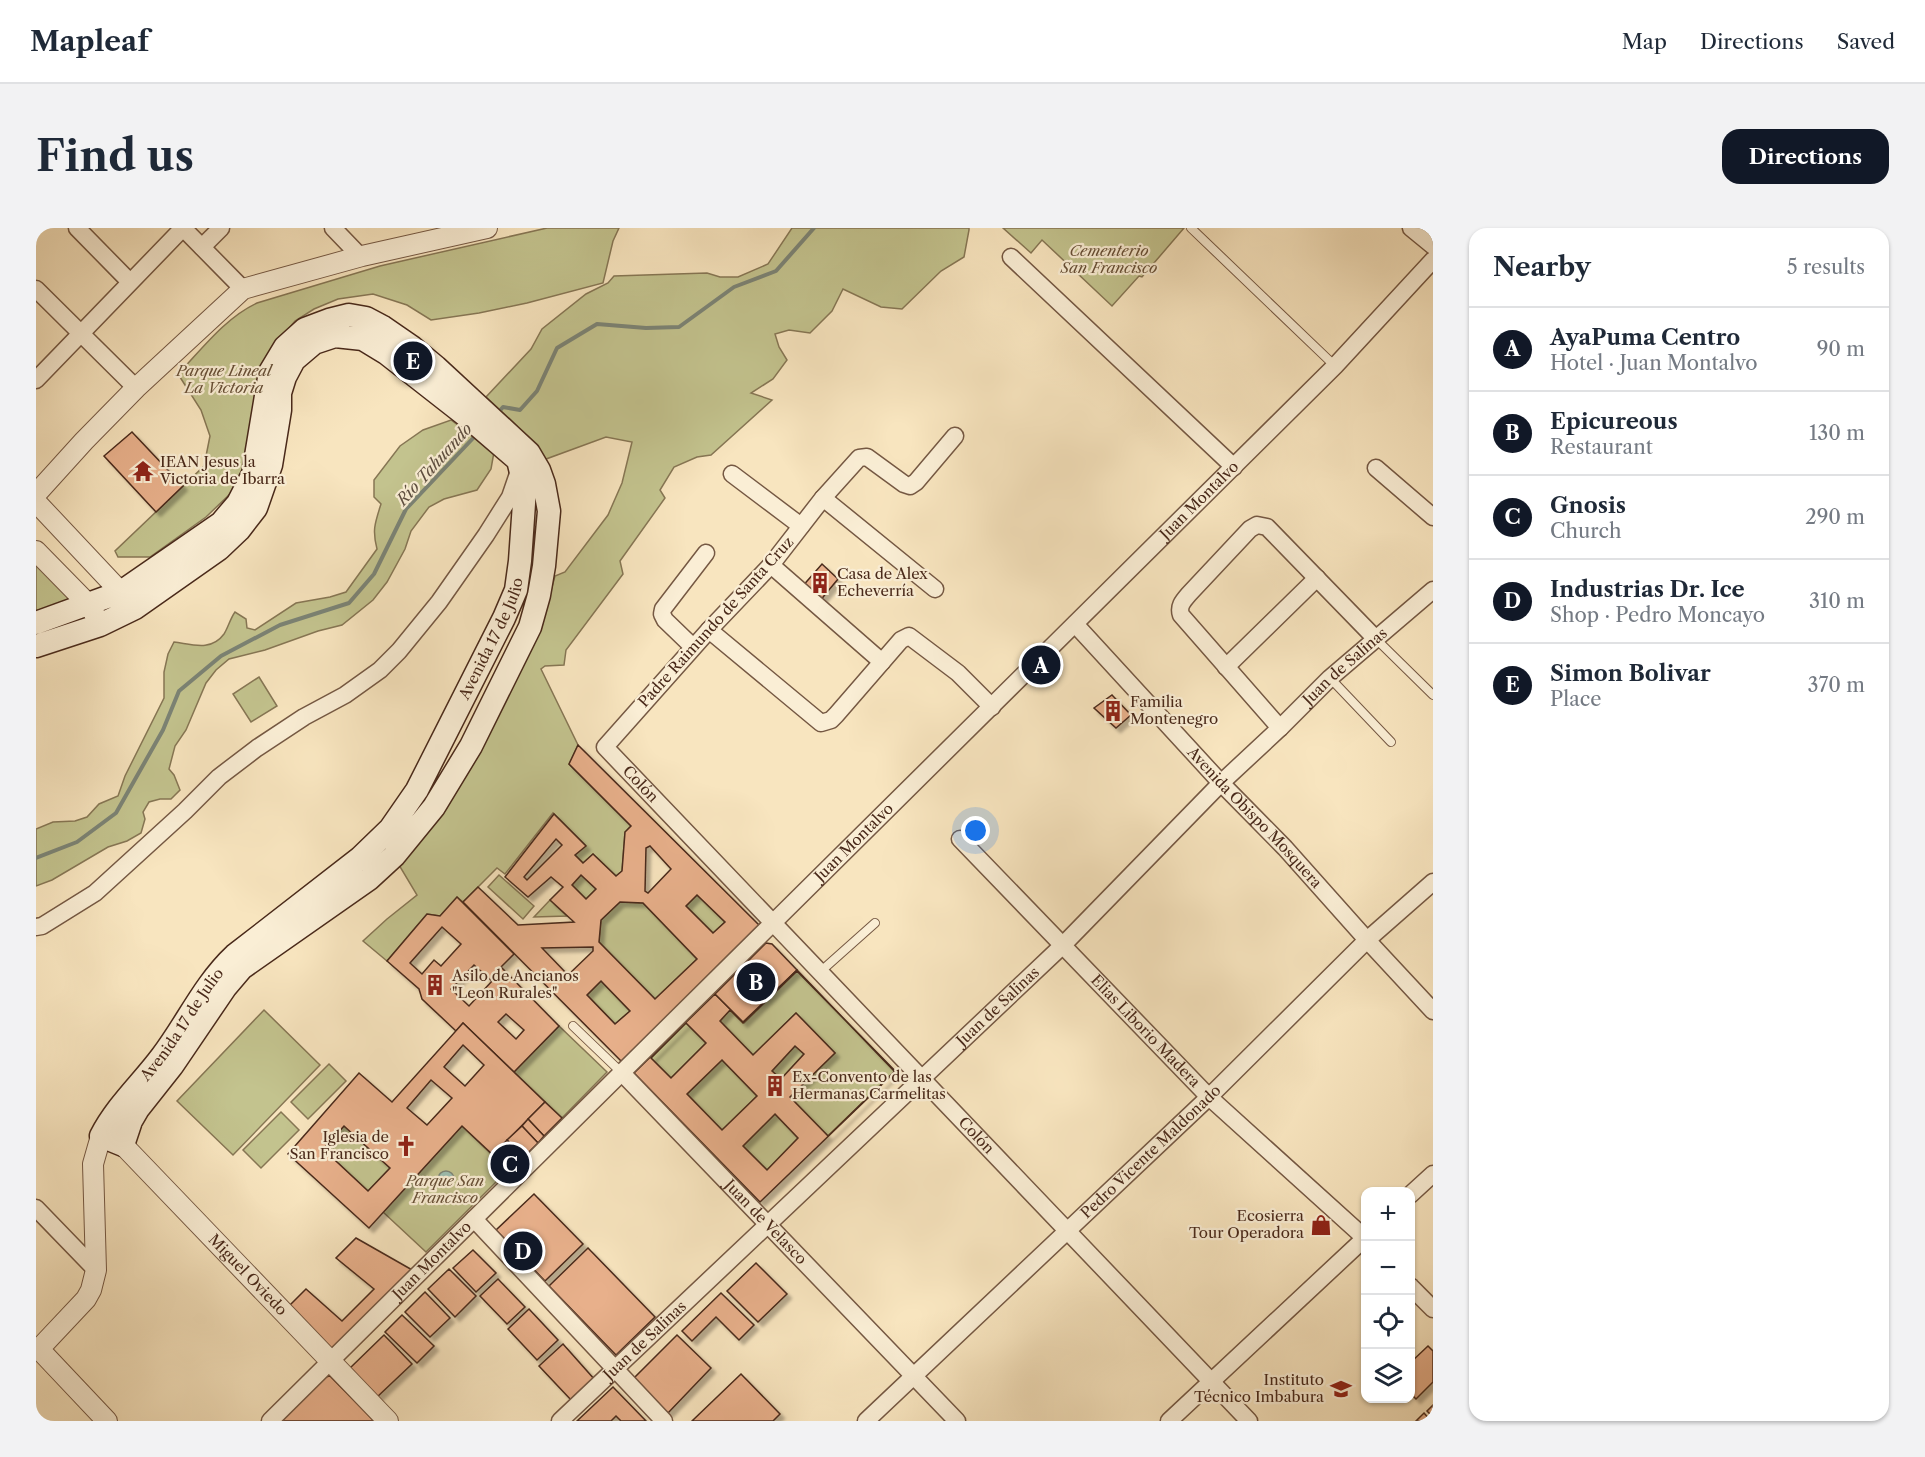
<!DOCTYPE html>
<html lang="en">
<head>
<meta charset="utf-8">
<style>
	body { margin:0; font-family:"Libre Caslon Text",serif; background:#f2f2f3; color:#1f2937 }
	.controls { position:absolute; right:18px; bottom:18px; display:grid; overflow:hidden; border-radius:12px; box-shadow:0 2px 4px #0004 }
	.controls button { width:54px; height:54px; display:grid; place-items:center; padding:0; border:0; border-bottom:2px solid #e0e1e3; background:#fff; color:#1f2937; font:30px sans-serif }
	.you { position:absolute; left:940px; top:603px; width:21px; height:21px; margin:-15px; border:4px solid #fff; border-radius:50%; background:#1a73e8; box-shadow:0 0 0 9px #1a73e833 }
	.badge { display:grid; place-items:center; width:39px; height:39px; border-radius:50%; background:#111827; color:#fff; font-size:20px; font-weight:700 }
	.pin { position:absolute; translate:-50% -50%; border:3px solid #fff; box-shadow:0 2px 6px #0006 }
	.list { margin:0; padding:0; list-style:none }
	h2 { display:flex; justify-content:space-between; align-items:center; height:78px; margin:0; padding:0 24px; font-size:26px }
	h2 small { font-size:20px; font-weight:400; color:#747a83 }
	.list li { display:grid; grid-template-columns:39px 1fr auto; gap:18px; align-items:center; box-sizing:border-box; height:84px; padding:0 24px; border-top:2px solid #e0e1e3 }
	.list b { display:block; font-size:22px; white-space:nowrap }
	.list p { margin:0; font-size:20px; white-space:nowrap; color:#747a83 }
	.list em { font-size:20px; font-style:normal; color:#747a83 }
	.icon { flex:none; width:33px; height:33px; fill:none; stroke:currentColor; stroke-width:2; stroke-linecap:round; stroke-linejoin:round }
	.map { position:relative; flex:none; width:1397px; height:1193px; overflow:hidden; border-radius:18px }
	header { display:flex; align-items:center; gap:36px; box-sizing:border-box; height:84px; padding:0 30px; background:#fff; border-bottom:2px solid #e0e1e3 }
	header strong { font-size:28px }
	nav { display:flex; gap:33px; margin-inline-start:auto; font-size:21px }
	.intro { display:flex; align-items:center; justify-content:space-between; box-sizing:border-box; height:144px; padding:0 36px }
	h1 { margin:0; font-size:42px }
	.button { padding:15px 27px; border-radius:18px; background:#111827; color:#fff; font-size:21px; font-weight:700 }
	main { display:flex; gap:36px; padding:0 36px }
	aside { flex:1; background:#fff; border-radius:18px; box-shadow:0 2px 4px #0004 }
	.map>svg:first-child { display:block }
	.green { fill:#c3c38e; stroke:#867654; stroke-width:1.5 }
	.water { fill:#9dbfb2; stroke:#7b8375; stroke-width:1.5 }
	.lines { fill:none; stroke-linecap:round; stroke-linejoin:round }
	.stream { stroke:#7b8375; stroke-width:4 }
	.building { fill:#e8b08b; stroke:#49291a; stroke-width:1.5; fill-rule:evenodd; filter:url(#shadow) }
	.service-casing { stroke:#755843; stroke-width:10 }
	.minor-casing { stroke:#755843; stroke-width:19 }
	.tertiary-casing { stroke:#755843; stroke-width:22 }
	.secondary-casing { stroke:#49291a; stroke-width:25 }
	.service { stroke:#faeed5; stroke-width:8 }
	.minor { stroke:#faeed5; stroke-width:16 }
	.tertiary { stroke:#faeed5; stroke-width:20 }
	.secondary { stroke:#faeed5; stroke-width:22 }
	.labels { text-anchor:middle; stroke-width:4.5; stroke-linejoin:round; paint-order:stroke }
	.park-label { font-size:15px; font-style:italic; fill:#685037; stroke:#faeed5 }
	.poi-label { font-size:15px; fill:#49291a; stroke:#faeed5; text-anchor:start }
	.street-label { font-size:15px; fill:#49291a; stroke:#faeed5 }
	.water-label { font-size:16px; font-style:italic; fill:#5e4e40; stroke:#faeed5 }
</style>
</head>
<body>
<header>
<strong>Mapleaf</strong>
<nav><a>Map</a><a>Directions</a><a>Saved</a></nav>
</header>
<div class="intro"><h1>Find us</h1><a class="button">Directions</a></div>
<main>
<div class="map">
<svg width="1397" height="1193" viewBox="0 0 1397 1193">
	<defs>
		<filter id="shadow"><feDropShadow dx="4.5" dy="4.5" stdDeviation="1.5" flood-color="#0004"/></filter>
	</defs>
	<rect width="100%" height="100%" fill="#f8e5bf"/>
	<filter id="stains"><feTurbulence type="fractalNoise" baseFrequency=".00333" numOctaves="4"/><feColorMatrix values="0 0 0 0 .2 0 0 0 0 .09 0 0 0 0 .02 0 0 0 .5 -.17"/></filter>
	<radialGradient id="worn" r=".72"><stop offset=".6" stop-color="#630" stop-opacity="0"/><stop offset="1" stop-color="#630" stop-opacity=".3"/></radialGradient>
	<g class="green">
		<path d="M511,0H583L577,13L567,55L491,75L443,85L395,92L371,77L337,66L302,71L278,81L259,93L243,112L207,240L195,265L170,289L114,329H82L79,323L168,238L174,208L165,182L142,146C166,121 189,90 221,75L344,38Z"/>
		<polygon points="756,0 933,0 933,2 928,29 905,43 866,81 845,79 807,61 796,83 774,105 753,102 739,106 743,119 751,132 737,151 715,165 736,172 675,227 661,229 638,239 624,262 629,270 584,333 587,346 530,422 528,437 509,438 505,441 542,517 533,536 595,598 589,604 586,643 580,648 557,626 547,635 539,627 549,617 517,585 469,646 461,640 427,674 421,669 404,688 391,686 351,733 327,713 351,691 381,667 360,632 508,388 519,348 529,344 572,287 586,255 596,214 570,209 510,231 477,194 450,169 495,121 506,101 550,66 572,55 578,48 671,45 684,49 702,49 732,36"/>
		<polygon points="967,0 1148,0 1106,49 1103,48 1076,78 1006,12 995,25"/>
		<path d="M415,192L458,224L455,241L441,262L408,271L393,279L375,303L369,321L351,354L337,372L306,397L282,403L229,422L193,431L180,442L170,455L150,502L139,518L133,541L138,547L144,562L135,571H124L113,574L107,584L109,591L105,605L91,613L72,619L16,652L0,658V601L17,594L39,593L51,589L63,576L82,568L89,548L128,470V444L132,426L138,414C155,416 175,424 188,406C192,400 194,391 199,384L210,391L211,400L219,402L260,375L294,369L310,364L341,321C336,302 339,295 345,276L338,269V252L364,218L387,202Z"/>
		<polygon points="0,333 37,371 0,383"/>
		<polygon points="223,449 241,478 215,494 197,466"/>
		<polygon points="463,647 498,678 487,691 452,659"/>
		<polygon points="545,647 560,661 550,671 536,657"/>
		<polygon points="661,667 689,694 677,705 650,678"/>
		<polygon points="514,672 531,688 498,689"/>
		<polygon points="584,674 607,675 661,731 619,771 563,714 565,692"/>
		<polygon points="761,743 859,843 792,908 754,869 799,825 760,785 717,827 684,793 694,782 708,795"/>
		<polygon points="565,753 594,783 579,796 551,767"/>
		<polygon points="228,782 284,837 197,927 141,873"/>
		<polygon points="650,795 670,815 635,850 615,830"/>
		<polygon points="523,798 571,844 526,890 478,844"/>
		<polygon points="759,818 768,826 745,851 736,843"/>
		<polygon points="686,832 721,868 686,902 651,866"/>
		<polygon points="293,836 310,853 272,891 255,874"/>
		<polygon points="245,884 263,902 225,940 207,922"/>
		<polygon points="739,886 762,910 731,942 707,918"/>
		<polygon points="308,898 354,940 332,963 287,921"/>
		<polygon points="426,898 472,942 390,1024 347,984"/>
	</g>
	<circle class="water" cx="410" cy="951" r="8"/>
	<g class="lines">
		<g class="stream">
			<polyline points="461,186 467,179 484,182 501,163 521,120 561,96 610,100 643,99 698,59 740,43 778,0"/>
			<polyline points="0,630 41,614 80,585 127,502 143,463 185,428 244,397 313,375 338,346 370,281 441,206"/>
		</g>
	</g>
	<g class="building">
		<polygon points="96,204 147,258 120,284 68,228"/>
		<polygon points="786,336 802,351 783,374 765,360"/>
		<polygon points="1076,467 1095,487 1080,500 1058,480"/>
		<path d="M542,517L726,700L588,836L427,674L442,659L482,697L538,694L514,672L527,659L515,649L492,669L469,649L518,586L550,618L539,627L547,635L557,626L580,648L586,643L589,604L595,598L533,536ZM520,611L526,617L491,652L488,649ZM614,618L635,641L612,665L609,663L610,620ZM545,647L560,661L550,671L536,657ZM661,667L689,694L677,705L650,678ZM584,674L607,675L661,731L619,771L563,714L565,692ZM557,719V723L532,747L506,720ZM565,753L594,783L579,796L551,767Z"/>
		<path d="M421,669L478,726L465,739L523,798L478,844L427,795L420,803L386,771L383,761L351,733L391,686L404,688ZM406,699L425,716L405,738L398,732L386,746L374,735ZM438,737L456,753L433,778L415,761ZM470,786L488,802L480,811L462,794Z"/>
		<polygon points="730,715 736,716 761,742 738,764 710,735"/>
		<polygon points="710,735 738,764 729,773 701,744"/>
		<path d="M761,742L859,844L724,974L598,845L679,766L707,794ZM761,743L859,843L792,908L754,869L799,825L760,785L717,827L684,793L694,782L707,795ZM650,795L670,815L635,850L615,830ZM759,818L768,826L745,851L736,843ZM686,832L721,868L686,902L651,866ZM739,886L762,910L731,942L707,918Z"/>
		<polygon points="701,744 729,773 707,794 679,766"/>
		<path d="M427,795L509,874L457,927L426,898L333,1000L252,926L323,845L356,874ZM427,817L448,837L429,858L408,839ZM395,852L416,870L391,897L371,880ZM308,898L354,940L332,963L287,921Z"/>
		<polygon points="509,874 526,890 508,908 492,891"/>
		<polygon points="492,891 508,908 502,915 486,898"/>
		<polygon points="486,898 502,915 488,929 471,912"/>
		<polygon points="471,912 488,929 473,942 457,927"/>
		<polygon points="498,966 547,1016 509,1053 460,1002"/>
		<polygon points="320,1010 378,1043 298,1130 251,1080 270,1061 306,1093 338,1061 300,1030"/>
		<polygon points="552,1020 619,1089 580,1127 513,1058"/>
		<polygon points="437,1022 460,1045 440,1064 417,1040"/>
		<polygon points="720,1035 751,1066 722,1094 691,1063"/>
		<polygon points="413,1041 440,1068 419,1089 392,1061"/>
		<polygon points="462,1051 489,1079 471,1096 444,1068"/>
		<polygon points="389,1064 414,1090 394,1109 369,1084"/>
		<polygon points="685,1065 718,1097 703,1112 680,1089 656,1113 646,1103"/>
		<polygon points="493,1081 522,1112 501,1132 472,1101"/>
		<polygon points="366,1087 398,1118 381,1135 349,1104"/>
		<polygon points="348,1107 376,1136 340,1170 312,1142"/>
		<polygon points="641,1107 675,1140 632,1185 597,1151"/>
		<polygon points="527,1116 559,1152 536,1173 503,1138"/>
		<polygon points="1392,1118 1397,1123 1397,1154 1380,1171 1374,1165 1374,1135"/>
		<polygon points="705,1146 744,1186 737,1193 656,1193"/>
		<polygon points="294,1148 338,1193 244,1193 289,1149"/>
		<polygon points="577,1159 610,1193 585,1193 580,1188 575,1193 541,1193"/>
		<polygon points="1397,1177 1397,1189 1391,1183"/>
		<polygon points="1388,1185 1395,1193 1380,1193"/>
	</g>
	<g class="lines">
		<defs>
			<g id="service">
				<polyline points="1155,0 1299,138"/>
				<polyline points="1340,411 1397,467"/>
				<polyline points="1294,450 1355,514"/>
				<polyline points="784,744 839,695"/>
				<polyline points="537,798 586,845"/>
			</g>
			<g id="minor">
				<polyline points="41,0 94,54"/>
				<polyline points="147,0 207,61"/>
				<polyline points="297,0 324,28"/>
				<polyline points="1375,0 1397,18"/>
				<polyline points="166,19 185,0"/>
				<polyline points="975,29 1198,239"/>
				<polyline points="0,61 100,160"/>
				<polyline points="0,152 147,0"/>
				<path id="s1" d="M919,208L880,254L874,258L868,256L831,229L823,230L787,270L735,337L673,402L569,519L1213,1193"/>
				<polyline points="1340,240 1397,289"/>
				<polyline points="696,246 765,298"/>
				<polyline points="787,270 899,361"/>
				<polyline points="735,337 846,434"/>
				<path id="s2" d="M1039,396L1185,555L1249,620L1331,712L1397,783"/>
				<polyline points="673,402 785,495 795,492 800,487 865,412 873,408 922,445 956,479"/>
				<polyline points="657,419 629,392 626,386 627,381 670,325"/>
				<polyline points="1190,439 1281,350"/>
				<path d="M1244,500L1145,387C1142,378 1147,373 1153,366L1214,301L1221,297L1231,299L1340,411"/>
				<path id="s3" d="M924,611L1173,869L1330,1011"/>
				<polyline points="0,699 6,698 59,665 149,583 183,549 221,520 268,489 309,467 344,442 363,423 403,374 450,307 474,269 484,240"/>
				<path id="s4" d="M586,845L921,1193"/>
				<polyline points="1374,967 1397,946"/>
				<polyline points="0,980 60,1042"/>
				<polyline points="438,991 628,1193"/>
				<polyline points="1374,1058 1397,1081"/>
				<path id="s5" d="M234,1193L1299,138L1397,32"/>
				<path id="s6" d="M524,1193L1026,718L1185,555L1244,500L1294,450L1397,362"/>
				<path id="s7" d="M830,1193L1173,869L1331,712L1397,654"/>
				<polyline points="1133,1193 1330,1009"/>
			</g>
			<g id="tertiary">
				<polyline points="0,266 48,213 100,160 207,61 326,28 451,0"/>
				<polyline points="0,274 95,375"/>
				<polyline points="0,323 52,376 59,387"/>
				<polyline points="65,908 57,936 60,1042 55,1062 50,1071 3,1121 71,1193"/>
				<path id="s8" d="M87,917L352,1193"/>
			</g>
			<g id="secondary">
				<path id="s9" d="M0,395L85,364L185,295L202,275L217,246L234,144L249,119L269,101L293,92L313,87L330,90L347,99L376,119L400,139L493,225L503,242L508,256L513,283L508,338L503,367L494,399L435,518L398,579L358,628L333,651L206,740L189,760L136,838L102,881L95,893L87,917L65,908C81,877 106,855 126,828C151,795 168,756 199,727L324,630L354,601L381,562L468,390L480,362L484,333L489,261L482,232L433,190L350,125L327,111L299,108L278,115L258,132L249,149L244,165V182L235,237L220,280L203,302L183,321L99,380L64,397L0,418"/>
			</g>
		</defs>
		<use href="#service" class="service-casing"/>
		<use href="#minor" class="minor-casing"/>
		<use href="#tertiary" class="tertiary-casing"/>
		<use href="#secondary" class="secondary-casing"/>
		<use href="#service" class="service"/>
		<use href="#minor" class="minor"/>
		<use href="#tertiary" class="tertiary"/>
		<use href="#secondary" class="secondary"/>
	</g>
	<defs>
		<symbol id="temple-bare" viewBox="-9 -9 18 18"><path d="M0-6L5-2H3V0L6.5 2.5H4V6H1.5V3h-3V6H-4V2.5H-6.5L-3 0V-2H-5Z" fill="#8f2418" stroke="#faeed5" stroke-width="2.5" paint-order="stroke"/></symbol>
		<symbol id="building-bare" viewBox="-9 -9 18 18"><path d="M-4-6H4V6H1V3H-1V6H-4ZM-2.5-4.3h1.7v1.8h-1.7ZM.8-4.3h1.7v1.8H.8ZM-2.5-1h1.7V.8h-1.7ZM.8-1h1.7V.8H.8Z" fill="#8f2418" stroke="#faeed5" stroke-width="2.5" paint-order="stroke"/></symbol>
		<symbol id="church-bare" viewBox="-9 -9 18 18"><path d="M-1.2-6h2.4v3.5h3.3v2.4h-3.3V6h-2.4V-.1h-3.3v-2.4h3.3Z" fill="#8f2418" stroke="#faeed5" stroke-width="2.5" paint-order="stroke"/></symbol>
		<symbol id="shop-bare" viewBox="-9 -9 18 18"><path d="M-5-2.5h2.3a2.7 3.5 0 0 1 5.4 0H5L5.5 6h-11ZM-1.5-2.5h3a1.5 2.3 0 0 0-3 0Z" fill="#8f2418" stroke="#faeed5" stroke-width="2.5" paint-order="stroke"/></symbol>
		<symbol id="university-bare" viewBox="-9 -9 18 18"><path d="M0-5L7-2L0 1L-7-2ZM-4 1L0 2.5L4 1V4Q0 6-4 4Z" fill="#8f2418" stroke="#faeed5" stroke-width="2.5" paint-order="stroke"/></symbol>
	</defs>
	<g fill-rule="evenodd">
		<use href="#temple-bare" x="92" y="228" width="30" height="30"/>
		<use href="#building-bare" x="769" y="340" width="30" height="30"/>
		<use href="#building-bare" x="1062" y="468" width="30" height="30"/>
		<use href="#building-bare" x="384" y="742" width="30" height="30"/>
		<use href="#building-bare" x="724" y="843" width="30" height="30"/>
		<use href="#church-bare" x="355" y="903" width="30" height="30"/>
		<use href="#shop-bare" x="1270" y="982" width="30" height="30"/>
		<use href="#university-bare" x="1290" y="1146" width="30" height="30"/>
	</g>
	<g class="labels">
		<g class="park-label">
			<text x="1073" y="28">Cementerio<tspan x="1073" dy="17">San Francisco</tspan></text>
			<text x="188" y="148">Parque Lineal<tspan x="188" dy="17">La Victoria</tspan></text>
			<text x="409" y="958">Parque San<tspan x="409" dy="17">Francisco</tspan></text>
		</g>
		<g class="poi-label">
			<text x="124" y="239">IEAN Jesus la<tspan x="124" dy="17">Victoria de Ibarra</tspan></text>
			<text x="801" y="351">Casa de Alex<tspan x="801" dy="17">Echeverría</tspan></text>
			<text x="1094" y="479">Familia<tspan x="1094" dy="17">Montenegro</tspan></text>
			<text x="416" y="753">Asilo de Ancianos<tspan x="416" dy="17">"Leon Rurales"</tspan></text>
			<text x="756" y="854">Ex-Convento de las<tspan x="756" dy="17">Hermanas Carmelitas</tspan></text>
			<text x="353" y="914" text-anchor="end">Iglesia de<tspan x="353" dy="17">San Francisco</tspan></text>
			<text x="1268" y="993" text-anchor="end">Ecosierra<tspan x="1268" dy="17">Tour Operadora</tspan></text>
			<text x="1288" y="1157" text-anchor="end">Instituto<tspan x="1288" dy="17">Técnico Imbabura</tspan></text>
		</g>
		<g class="street-label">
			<text dy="5" stroke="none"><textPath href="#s5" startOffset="1308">Juan Montalvo</textPath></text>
			<text transform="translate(680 394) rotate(-48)" y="5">Padre Raimundo de Santa Cruz</text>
			<text dy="5" stroke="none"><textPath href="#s9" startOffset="2223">Avenida 17 de Julio</textPath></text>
			<text dy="5" stroke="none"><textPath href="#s6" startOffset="1089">Juan de Salinas</textPath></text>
			<text dy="5" stroke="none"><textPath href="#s1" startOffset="564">Colón</textPath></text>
			<text dy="5" stroke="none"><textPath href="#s2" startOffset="264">Avenida Obispo Mosquera</textPath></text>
			<text dy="5" stroke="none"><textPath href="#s5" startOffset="822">Juan Montalvo</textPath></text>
			<text dy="5" stroke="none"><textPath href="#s6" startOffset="603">Juan de Salinas</textPath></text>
			<text dy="5" stroke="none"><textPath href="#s9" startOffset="1719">Avenida 17 de Julio</textPath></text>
			<text dy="5" stroke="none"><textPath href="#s3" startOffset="267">Elias Liborio Madera</textPath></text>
			<text dy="5" stroke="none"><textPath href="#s1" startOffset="1050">Colón</textPath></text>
			<text dy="5" stroke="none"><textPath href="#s7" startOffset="392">Pedro Vicente Maldonado</textPath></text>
			<text dy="5" stroke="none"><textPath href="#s4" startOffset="207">Juan de Velasco</textPath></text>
			<text dy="5" stroke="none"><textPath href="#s5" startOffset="228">Juan Montalvo</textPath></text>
			<text dy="5" stroke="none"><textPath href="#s8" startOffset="180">Miguel Oviedo</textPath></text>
			<text dy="5" stroke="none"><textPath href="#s6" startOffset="117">Juan de Salinas</textPath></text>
		</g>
		<g class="water-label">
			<text transform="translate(398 236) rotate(-48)" y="6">Río Tahuando</text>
		</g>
	</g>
	<rect width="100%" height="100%" filter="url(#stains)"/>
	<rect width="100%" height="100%" fill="url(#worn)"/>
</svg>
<div class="controls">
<button>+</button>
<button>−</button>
<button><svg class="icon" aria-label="locate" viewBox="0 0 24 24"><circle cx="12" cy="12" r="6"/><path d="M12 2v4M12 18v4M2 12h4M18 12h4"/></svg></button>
<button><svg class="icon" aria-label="layers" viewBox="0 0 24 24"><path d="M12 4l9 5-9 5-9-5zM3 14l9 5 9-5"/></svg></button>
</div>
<div class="you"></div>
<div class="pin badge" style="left:1005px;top:437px">A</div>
<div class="pin badge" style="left:720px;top:754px">B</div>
<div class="pin badge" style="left:474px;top:936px">C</div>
<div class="pin badge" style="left:487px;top:1023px">D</div>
<div class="pin badge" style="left:377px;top:133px">E</div>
</div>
<aside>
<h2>Nearby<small>5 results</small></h2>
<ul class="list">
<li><span class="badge">A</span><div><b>AyaPuma Centro</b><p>Hotel · Juan Montalvo</p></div><em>90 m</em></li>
<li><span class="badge">B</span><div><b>Epicureous</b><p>Restaurant</p></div><em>130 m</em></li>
<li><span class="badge">C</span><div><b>Gnosis</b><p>Church</p></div><em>290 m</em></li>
<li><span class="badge">D</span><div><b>Industrias Dr. Ice</b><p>Shop · Pedro Moncayo</p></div><em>310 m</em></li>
<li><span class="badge">E</span><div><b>Simon Bolivar</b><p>Place</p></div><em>370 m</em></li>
</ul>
</aside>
</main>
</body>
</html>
